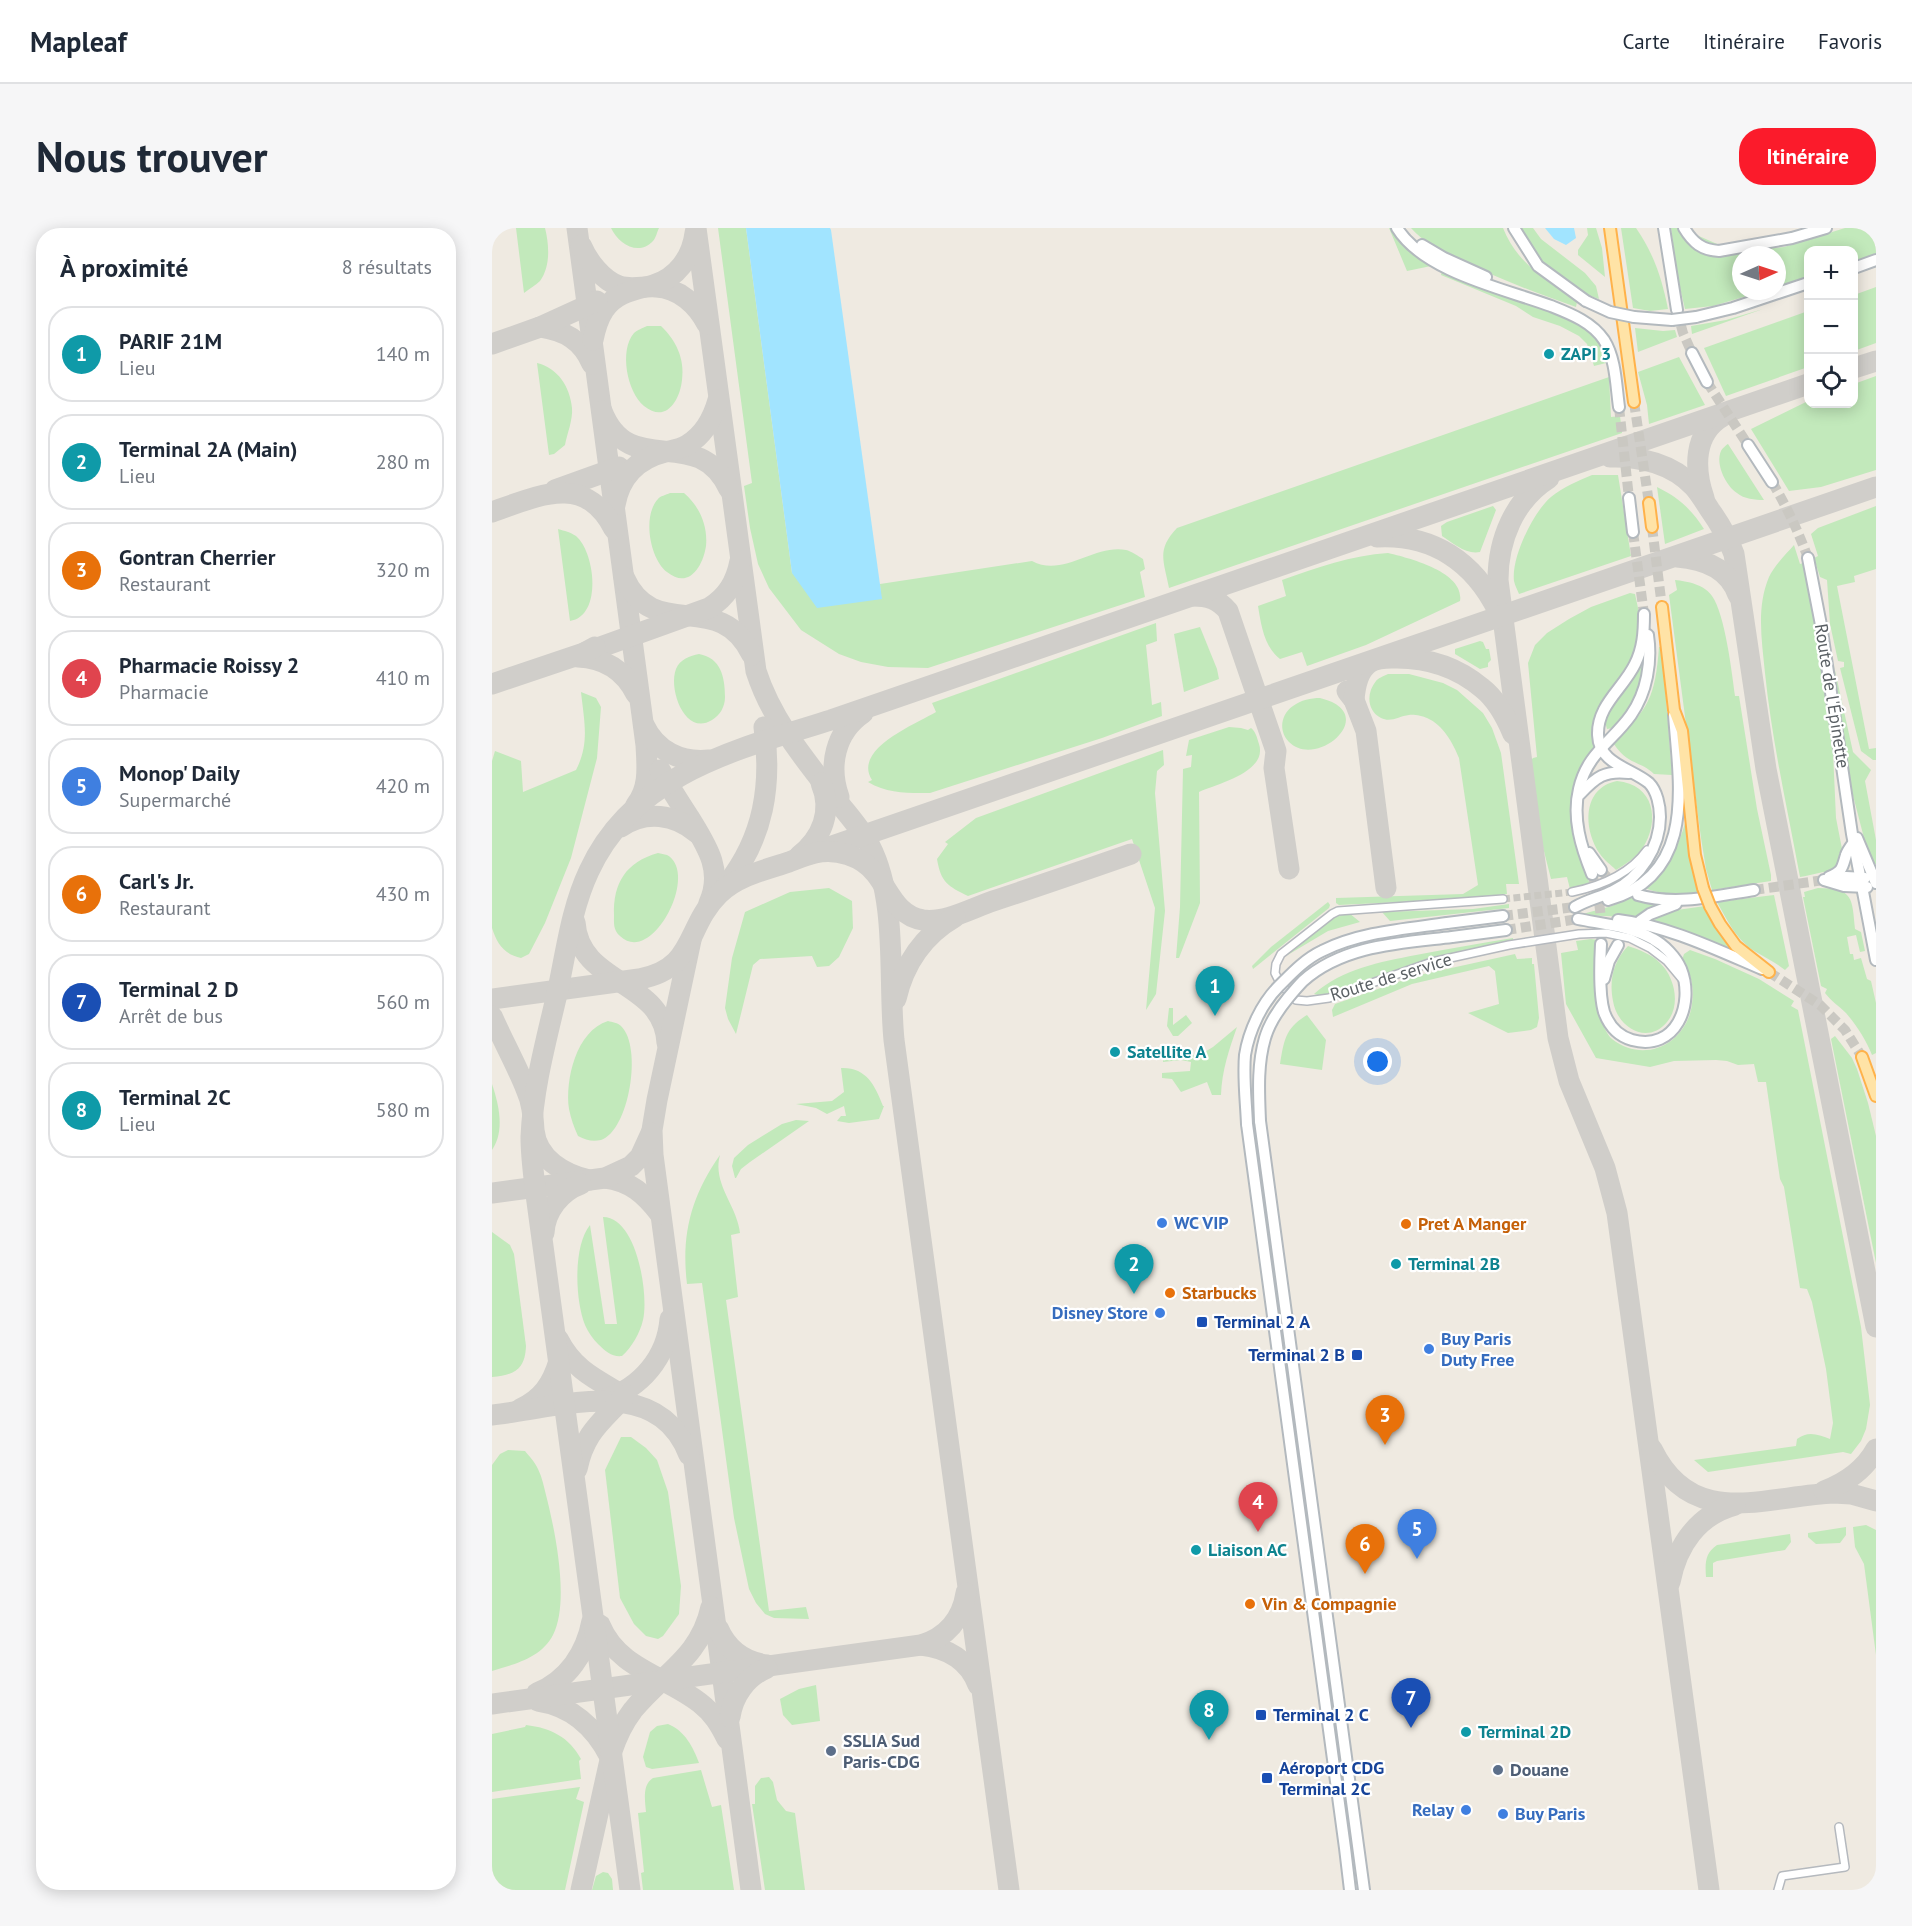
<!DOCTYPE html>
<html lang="fr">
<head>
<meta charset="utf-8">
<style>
	body { margin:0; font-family:"PT Sans",sans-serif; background:#f6f6f7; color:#1f2937 }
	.controls { position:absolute; right:18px; top:18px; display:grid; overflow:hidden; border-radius:12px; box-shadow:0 3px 15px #0003 }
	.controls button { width:54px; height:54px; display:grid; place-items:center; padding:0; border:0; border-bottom:2px solid #e0e1e3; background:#fff; color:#1f2937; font:30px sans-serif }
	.compass { position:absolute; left:1240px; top:18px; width:54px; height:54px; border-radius:50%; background:#fff; box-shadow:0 3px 15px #0003; rotate:87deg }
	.you { position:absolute; left:886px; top:834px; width:21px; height:21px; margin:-15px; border:4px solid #fff; border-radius:50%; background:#1a73e8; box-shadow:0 0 0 9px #1a73e833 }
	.badge { display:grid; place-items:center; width:39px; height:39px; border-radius:50%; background:#fb1b2b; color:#fff; font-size:20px; font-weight:700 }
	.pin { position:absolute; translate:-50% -50px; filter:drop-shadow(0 2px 3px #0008) }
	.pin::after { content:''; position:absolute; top:32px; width:21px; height:18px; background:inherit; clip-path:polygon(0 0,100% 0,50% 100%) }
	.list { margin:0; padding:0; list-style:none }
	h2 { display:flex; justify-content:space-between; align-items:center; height:78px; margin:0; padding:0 24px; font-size:26px }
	h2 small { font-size:20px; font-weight:400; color:#747a83 }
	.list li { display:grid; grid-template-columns:39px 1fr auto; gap:18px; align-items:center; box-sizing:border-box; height:96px; margin:0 12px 12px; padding:0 12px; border:2px solid #e0e1e3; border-radius:24px }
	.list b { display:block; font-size:22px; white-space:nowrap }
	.list p { margin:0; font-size:20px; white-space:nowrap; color:#747a83 }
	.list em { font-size:20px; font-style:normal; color:#747a83 }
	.icon { flex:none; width:33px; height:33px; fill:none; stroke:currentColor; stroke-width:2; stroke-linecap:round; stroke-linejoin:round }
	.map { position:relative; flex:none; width:1384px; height:1662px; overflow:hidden; border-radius:24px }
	header { display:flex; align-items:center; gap:36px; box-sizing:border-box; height:84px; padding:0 30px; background:#fff; border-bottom:2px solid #e0e1e3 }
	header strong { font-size:28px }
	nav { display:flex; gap:33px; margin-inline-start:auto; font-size:21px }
	.intro { display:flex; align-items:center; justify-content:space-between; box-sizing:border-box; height:144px; padding:0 36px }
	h1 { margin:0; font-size:42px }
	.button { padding:15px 27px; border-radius:24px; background:#fb1b2b; color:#fff; font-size:21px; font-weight:700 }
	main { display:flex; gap:36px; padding:0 36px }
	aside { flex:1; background:#fff; border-radius:24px; box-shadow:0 3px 15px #0003 }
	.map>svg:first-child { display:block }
	.green { fill:#c2e9bb }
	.water { fill:#a1e4ff }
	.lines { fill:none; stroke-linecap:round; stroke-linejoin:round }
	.taxiway { stroke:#d0ceca; stroke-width:21 }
	.street-tunnel { stroke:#cac8c2; stroke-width:7; stroke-dasharray:7 3.5; stroke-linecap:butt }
	.secondary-tunnel { stroke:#cac8c2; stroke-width:10; stroke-dasharray:10 5; stroke-linecap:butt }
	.primary-tunnel { stroke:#cac8c2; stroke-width:10; stroke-dasharray:10 5; stroke-linecap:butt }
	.street-casing { stroke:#b5b9be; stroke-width:10 }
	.secondary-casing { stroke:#b3b9be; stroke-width:14 }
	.primary-casing { stroke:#ffb24a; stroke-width:14 }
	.street { stroke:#fff; stroke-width:7 }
	.secondary { stroke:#fff; stroke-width:10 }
	.primary { stroke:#ffe3a6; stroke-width:10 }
	.secondary-bridge-casing { stroke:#b3b9be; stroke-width:14; stroke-linecap:butt }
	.primary-bridge-casing { stroke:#ffb24a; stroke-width:14; stroke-linecap:butt }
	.secondary-bridge { stroke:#fff; stroke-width:10 }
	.primary-bridge { stroke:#ffe3a6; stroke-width:10 }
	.culture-dot { fill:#0f9aa8; stroke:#fff; stroke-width:2 }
	.shop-dot { fill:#3f7fe0; stroke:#fff; stroke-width:2 }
	.food-dot { fill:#e8710a; stroke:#fff; stroke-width:2 }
	.transit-dot { fill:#1a4fb4; stroke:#fff; stroke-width:2 }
	.service-dot { fill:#5c6f8a; stroke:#fff; stroke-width:2 }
	.labels { text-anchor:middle; stroke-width:4.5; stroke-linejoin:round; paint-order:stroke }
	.culture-label { font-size:18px; font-weight:bold; fill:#0d838f; stroke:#fff; text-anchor:start }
	.street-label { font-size:18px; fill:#5a6064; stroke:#fff }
	.shop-label { font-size:18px; font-weight:bold; fill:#366cbe; stroke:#fff; text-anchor:start }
	.food-label { font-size:18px; font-weight:bold; fill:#c56008; stroke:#fff; text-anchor:start }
	.transit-label { font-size:18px; font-weight:bold; fill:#164399; stroke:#fff; text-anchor:start }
	.service-label { font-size:18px; font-weight:bold; fill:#4e5e75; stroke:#fff; text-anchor:start }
</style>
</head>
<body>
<header>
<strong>Mapleaf</strong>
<nav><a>Carte</a><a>Itinéraire</a><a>Favoris</a></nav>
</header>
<div class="intro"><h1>Nous trouver</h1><a class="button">Itinéraire</a></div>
<main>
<aside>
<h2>À proximité<small>8 résultats</small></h2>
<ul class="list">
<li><span class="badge" style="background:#0f9aa8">1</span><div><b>PARIF 21M</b><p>Lieu</p></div><em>140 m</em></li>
<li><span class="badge" style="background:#0f9aa8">2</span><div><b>Terminal 2A (Main)</b><p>Lieu</p></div><em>280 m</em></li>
<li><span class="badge" style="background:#e8710a">3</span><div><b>Gontran Cherrier</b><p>Restaurant</p></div><em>320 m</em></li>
<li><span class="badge" style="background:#e0444e">4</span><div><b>Pharmacie Roissy 2</b><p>Pharmacie</p></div><em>410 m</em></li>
<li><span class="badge" style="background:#3f7fe0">5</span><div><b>Monop' Daily</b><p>Supermarché</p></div><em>420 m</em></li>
<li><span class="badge" style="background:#e8710a">6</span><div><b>Carl's Jr.</b><p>Restaurant</p></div><em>430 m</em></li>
<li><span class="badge" style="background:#1a4fb4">7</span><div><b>Terminal 2 D</b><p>Arrêt de bus</p></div><em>560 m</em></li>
<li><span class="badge" style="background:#0f9aa8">8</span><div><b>Terminal 2C</b><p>Lieu</p></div><em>580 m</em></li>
</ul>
</aside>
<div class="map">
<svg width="1384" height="1662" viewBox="0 0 1384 1662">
	<rect width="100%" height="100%" fill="#efeae1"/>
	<g class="green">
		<path d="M24,0H53C57,16 59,38 48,53C44,57 37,61 32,65Z"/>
		<path d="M119,0H167C165,4 164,10 161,13C146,29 126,15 119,0Z"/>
		<path d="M226,0H254L300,345L389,371L388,356L540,333C571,350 602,316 634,322C639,323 646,328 651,331L653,341L648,344L653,369L436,440L396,439L369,434L347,426L309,402L277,360L266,336L258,300L252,258L260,255Z"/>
		<polygon points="897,0 900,0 925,29 939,38 915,43"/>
		<path d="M919,0H1011C1025,36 1055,52 1085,74L1084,79C1052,68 1021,56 989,42C964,31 938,21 919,0Z"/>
		<path d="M1025,0H1041L1049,11L1093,45L1104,58L1107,71C1074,60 1041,31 1025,0Z"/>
		<polygon points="1095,0 1104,0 1110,20 1113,49 1086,27 1086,22 1096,7"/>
		<path d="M1129,0H1144C1162,26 1170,51 1176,81L1158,83L1141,80Z"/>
		<polygon points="1179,0 1194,0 1200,5 1232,19 1260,22 1292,19 1353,0 1378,0 1381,11 1384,10 1384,26 1362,34 1362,22 1316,22 1316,49 1285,59 1285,27 1249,27 1249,63 1272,63 1221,78 1193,81 1185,47"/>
		<path d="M950,43L1083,92C1101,103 1110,114 1114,135L1102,138L1095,116L1087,108L1068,98L1041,89L1024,78L949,47Z"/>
		<polygon points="1384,59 1384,115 1362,123 1362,67"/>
		<polygon points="1271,81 1200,106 1199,98 1234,92"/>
		<polygon points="1316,83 1316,139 1234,168 1212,120"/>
		<path d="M155,98H169C184,112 193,131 190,152C188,172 174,196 152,178C135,164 127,122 142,105C145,102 151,100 155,98Z"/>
		<polygon points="1143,100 1171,103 1183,102 1185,109 1146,124"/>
		<polygon points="1187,129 1213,177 1157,196 1155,177 1146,144"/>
		<path d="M45,135C66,140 78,159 80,180C81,192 75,206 73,217L62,226L57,227Z"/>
		<polygon points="1384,148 1384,242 1329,259 1297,263 1259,201 1316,173 1316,176 1362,176 1362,156"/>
		<path d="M1117,149L1119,189L1128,188L1130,205L677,360C672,333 664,322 685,300Z"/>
		<path d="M1236,216L1272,272C1263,272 1252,271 1245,265C1234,258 1223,236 1229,223C1229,222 1235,216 1236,216Z"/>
		<path d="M1100,247H1126L1139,328L1027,366C1026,363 1023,358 1022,353C1019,330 1041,284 1059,269C1071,259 1086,253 1100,247Z"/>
		<path d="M1165,259C1186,269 1200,282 1212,301L1173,316Z"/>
		<path d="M178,265H192C207,278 216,297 214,318C211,338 197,362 175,344C158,331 150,288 166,271C168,268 174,267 178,265Z"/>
		<path d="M1001,278L1004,282L988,324C974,327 961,315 950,308L949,298L955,294Z"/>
		<polygon points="1384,278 1384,341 1362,348 1363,354 1345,358 1377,521 1384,520 1384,532 1381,532 1369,523 1348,440 1352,439 1352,434 1346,433 1338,396 1335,352 1328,349 1322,330 1326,328 1319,306 1326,300"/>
		<path d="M66,301C73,303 78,304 84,308C103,324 111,388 78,393Z"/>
		<path d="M1302,317L1308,336L1311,335L1313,348L1318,355L1340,502L1344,590L1351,626L1343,643C1332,643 1320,647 1308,649C1296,583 1280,514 1273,445C1270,413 1264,380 1277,349C1282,338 1294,326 1302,317Z"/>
		<path d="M896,325C917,330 973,344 968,373L874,417L815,438L810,424L788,431C772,419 769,396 766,378L794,368L790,352C824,340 860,327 896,325Z"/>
		<path d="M1183,352C1195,353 1213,357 1220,368C1233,386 1240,445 1243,468H1247L1265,581L1279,647V653L1220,662L1214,641L1209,610L1177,367L1185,362Z"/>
		<polygon points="1138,365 1143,366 1149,394 1147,415 1139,438 1103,496 1102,518 1084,559 1084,612 1098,657 1078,661 1075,649 1059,651 1031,540 1041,530 1045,529 1036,435 1043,417 1055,405 1077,391 1099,379"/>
		<path d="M664,395L665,413L654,417L660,477L669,474L670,488L610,510L438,565C416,565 396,566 376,554L380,552C360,521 424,496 444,484L440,475Z"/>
		<polygon points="708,399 725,441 727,451 692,464 682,406"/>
		<polygon points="988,413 991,414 994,421 997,421 999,432 996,435 996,439 988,441 963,426 963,421"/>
		<path d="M1167,419H1170L1180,547L1162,546C1155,539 1148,537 1140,533C1132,529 1126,522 1121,515C1157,480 1163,470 1167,419Z"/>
		<path d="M1154,423C1153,431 1154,439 1152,447C1149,462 1131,501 1115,501C1108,481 1132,464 1142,449C1147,441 1150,431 1154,423Z"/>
		<path d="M207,426C229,430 233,449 233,469C233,479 228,487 220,492C193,509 176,461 184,441C188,431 198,428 207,426Z"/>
		<polygon points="1342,438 1361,524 1379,542 1373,553 1384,612 1384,636 1379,637 1357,552"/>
		<path d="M896,446H917L951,455L965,462L991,485L1000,500L1009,525L1027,656H1014L1015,666L971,671L847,677L844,675V670L971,666L986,657L967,530C961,515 951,497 935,490C931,488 921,486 917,487C907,488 899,495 889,490C875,483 874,465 884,453C886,450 892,448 896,446Z"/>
		<path d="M89,464L104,470L109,479L105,530L79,630L53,695L37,726L29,730C12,726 5,716 0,700V533L3,523L29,533L31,564L84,542C98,515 92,493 89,464Z"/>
		<path d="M828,470C890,485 825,542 797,514C786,503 789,486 801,478C809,472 819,470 828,470Z"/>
		<path d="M737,499L749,500L756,502L759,500C764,504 765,510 767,516C776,544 725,556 707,564L708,675L687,730H684L688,679L691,541L699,539L700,527L694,528L697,512Z"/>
		<path d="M671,522L672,537L665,543L663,565L673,683L664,766L654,782L663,680L640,611L476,668C456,658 449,655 445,631L456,616L453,614L484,590Z"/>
		<path d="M1125,553C1162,556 1169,593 1150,621C1143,630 1134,636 1124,642C1119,637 1112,632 1108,626C1091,601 1090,560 1125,553Z"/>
		<path d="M1196,591L1208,664C1190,666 1171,668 1153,660C1177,637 1185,623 1194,592Z"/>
		<path d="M166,625C169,626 172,626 175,627C208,645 160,739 128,708C121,702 122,695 122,687C121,655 134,634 166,625Z"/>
		<polygon points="337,660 360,673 361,700 347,729 337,738 325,739 320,728 268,731 261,737 244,806 236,791 233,780 240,730 253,684 298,664"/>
		<path d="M1326,660C1362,660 1360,671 1363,701L1369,704L1373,723L1368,724L1364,707L1355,709L1358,726H1361L1362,732L1369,730L1375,751L1379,753L1384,775V825L1380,827C1374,812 1365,798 1354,785C1347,778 1339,773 1333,765L1335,761L1329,758L1311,669H1313L1312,664Z"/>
		<path d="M1282,667L1297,738L1293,742C1284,735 1274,730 1264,724C1245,713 1235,692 1225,674Z"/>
		<polygon points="1142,668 1167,674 1169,677 1145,691 1137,689 1087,687 1120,678"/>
		<polygon points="836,674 838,677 837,680 761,741 760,738 779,719"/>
		<polygon points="1017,676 1017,680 898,693 890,684 981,681"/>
		<polygon points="1213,678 1248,727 1158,694 1178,683"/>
		<polygon points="857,685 868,694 836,703 794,728 837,693 843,689"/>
		<path d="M1021,710V714L949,728L894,745L830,768L822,766C850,741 888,734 924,727C956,721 988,715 1021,710Z"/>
		<path d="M1099,711L1106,712C1106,732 1102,769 1107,786C1110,794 1114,806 1120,811C1153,837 1195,815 1200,776C1202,759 1200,747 1190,732L1192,726L1198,722L1223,731L1267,751L1302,773L1299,778L1306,782L1369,1099L1378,1177L1374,1201L1369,1213L1359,1226L1351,1224L1216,1244L1202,1232L1304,1218L1305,1211C1316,1203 1325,1206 1338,1211L1341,1195L1334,1141L1320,1074L1315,1061L1308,1060L1292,959L1288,951L1274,854H1266L1262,836L1246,837L1235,833L1224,832L1182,833L1158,839L1104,830L1074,776L1069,725L1086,722L1084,713Z"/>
		<path d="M1136,718C1148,722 1159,726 1168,735C1183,749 1189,778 1175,794C1155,818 1125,799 1121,773C1117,752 1121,734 1136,718Z"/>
		<polygon points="1023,726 1025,731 1040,730 1040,736 1042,736 1047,790 1045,799 1039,802 1016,805 976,785 1007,776 1003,743 997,738 920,756 841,789 840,782 843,776 923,748"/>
		<polygon points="677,780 681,780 681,797 694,787 700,795 686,808 681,808 675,798"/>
		<path d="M815,787L834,812L830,842L788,836C792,813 793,800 815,787Z"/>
		<path d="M116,793C120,794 126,795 129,798C151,819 137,903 109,912C100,914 94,912 86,908C82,899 79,891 77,881C73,852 84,803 116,793Z"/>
		<path d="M745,799C737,822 730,842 729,867H720L715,854L689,864L680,851L670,850V845L698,843L699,834L689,832L671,834V829L675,825L706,828L721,819Z"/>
		<polygon points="1343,808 1360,830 1365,841 1376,875 1384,908 1384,1035 1339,811"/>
		<path d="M349,840C374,839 383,857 391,878H392L387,891L357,895L345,893L349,888H354L352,878L335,886L324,880L304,876L340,873L352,864Z"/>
		<path d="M0,856C7,877 13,903 0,922Z"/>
		<polygon points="304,892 317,893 258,934 249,941 244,950 243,950 240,938 242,930 256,917 290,896"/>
		<path d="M228,927C220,956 245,977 248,1005L239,1007L246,1069L234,1072L277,1383L314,1379L317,1391L282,1390L273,1386L264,1375L257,1361L242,1290L210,1055L195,1056C189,1007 199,968 228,927Z"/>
		<path d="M111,989C145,989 157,1067 151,1092C148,1105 140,1119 130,1128C120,1129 114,1124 106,1116C101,1111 96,1104 93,1097C83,1072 81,1018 98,997L113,1096H125Z"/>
		<path d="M0,1004L18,1017L22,1026L34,1118C33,1142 22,1147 0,1149Z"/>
		<polygon points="129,1209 139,1209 154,1220 165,1232 176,1264 189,1358 187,1386 171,1408 166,1411 154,1408 142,1396 128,1370 113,1242"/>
		<path d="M16,1222L33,1223C37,1228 43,1234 46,1241C50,1249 52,1259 54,1267C63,1302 78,1374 61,1407C49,1430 23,1436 0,1443V1237L8,1226Z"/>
		<polygon points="1374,1297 1384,1302 1384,1427 1372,1336 1363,1319 1361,1299"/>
		<polygon points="1354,1299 1354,1307 1348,1315 1324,1316 1316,1309 1316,1305"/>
		<path d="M1298,1306L1299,1314L1293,1322L1225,1333L1221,1335V1349H1214C1213,1335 1213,1325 1225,1317Z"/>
		<polygon points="324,1457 328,1493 300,1497 291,1487 288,1471 307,1461"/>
		<path d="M176,1496C193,1503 201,1519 207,1535L160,1541L154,1539L151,1529L158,1504L165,1498Z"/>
		<path d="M34,1497C59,1500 77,1509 89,1531L87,1533L89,1551L0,1564V1506L33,1499Z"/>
		<path d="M209,1542L220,1579L229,1577L242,1662H151L149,1645L152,1644L146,1585L154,1584C153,1572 150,1557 161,1550Z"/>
		<polygon points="277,1549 281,1554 285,1572 294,1583 303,1585 313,1662 273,1662 260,1576 263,1576 263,1558 269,1550"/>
		<polygon points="88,1559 84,1571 92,1574 73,1662 0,1662 0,1571"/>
		<polygon points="111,1644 116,1645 120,1651 121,1662 100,1662 104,1648"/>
	</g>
	<g class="water">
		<polygon points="254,0 338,0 339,2 390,371 325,380 300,345"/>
		<polygon points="1053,0 1082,0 1084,10 1074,17 1062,11"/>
	</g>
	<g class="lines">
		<g class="taxiway">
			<path d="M85,0L154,517C155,538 158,559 144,577"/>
			<path d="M204,0L264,443C280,493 314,533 346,574C357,588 370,602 378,618C406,672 396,752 402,812L517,1662"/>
			<path d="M89,17C96,33 110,52 127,58C139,62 152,58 164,59C187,60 205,77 215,96"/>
			<path d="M48,99C73,103 90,112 100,136"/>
			<path d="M101,112C103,102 106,91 112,82C124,64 143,62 161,57C185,50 200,29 203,5"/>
			<polyline points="0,116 48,99 105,73"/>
			<polyline points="1362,140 1384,133"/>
			<path d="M110,183C138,254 205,193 237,261"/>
			<path d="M1118,229C1148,228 1181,236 1202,259C1208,266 1213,274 1218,282C1228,296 1236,310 1242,326L1274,541L1384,1099"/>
			<path d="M1057,250C1022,272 1006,312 1006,352L1066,810L1077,853L1113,940L1125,985L1217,1662"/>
			<polyline points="63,262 127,239"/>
			<path d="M1212,270C1202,241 1201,205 1231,188"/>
			<path d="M123,277C128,248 145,231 173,224C181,222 188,221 195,217C212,207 221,190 226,172"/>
			<path d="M0,284C46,268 93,244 122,301"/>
			<path d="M885,309C941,306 982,334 1006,383"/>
			<path d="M1185,329C1211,331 1237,340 1246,367"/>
			<path d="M132,349C162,417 227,358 260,427"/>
			<path d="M701,368C716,368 726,371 736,383L784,523L782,540L797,641"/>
			<path d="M92,425L217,380C235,369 244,354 248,333"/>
			<path d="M86,429C113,430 132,442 144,466"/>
			<polyline points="0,456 92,425 103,419"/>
			<polyline points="855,463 862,472 874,503 894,660"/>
			<path d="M862,472C863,458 866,443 877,435C883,431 893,430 900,430C934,429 964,438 990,460C1004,471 1014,489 1021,506"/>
			<path d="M152,497C164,523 189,535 217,532"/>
			<path d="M168,542C177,558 187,574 197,589C214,617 232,642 217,675"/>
			<path d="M347,569C336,538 343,504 371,485"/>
			<path d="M129,599C153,582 183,586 205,605"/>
			<polyline points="320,625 1384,259"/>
			<path d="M307,628C330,610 341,583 329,555"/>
			<path d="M235,656C272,609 280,557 272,499"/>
			<path d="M83,694C87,758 172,751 175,815"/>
			<polyline points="199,712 165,872 160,902 161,927 259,1662"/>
			<path d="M0,771L147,751C204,741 193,699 227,666C245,648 273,642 297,634C305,631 314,627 323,625C344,620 370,628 384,646C398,664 405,688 431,692C454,695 480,680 501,673C547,658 593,642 639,626"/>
			<path d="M404,771C412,736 432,707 463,689"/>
			<path d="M0,788C11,813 24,836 34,861C40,874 41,887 42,902C45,931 72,946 97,952"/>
			<path d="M113,950C138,953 153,966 168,986"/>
			<polyline points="0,965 113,950 139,938 148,929 159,905"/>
			<path d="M52,1005C53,983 69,963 89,956"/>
			<path d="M66,1111C82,1143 106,1152 134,1169"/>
			<path d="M113,1171C149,1160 175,1129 178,1091"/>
			<path d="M28,1181C50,1171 60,1156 67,1133"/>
			<path d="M0,1187C66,1180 165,1144 197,1227"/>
			<path d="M1160,1221C1200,1303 1272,1268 1342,1265L1359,1266L1384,1273"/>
			<path d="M85,1241C93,1203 110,1194 134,1167"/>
			<path d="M1332,1263C1353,1255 1373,1241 1384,1221"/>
			<path d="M1178,1354C1185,1317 1206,1287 1243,1277"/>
			<path d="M108,1397C126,1441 174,1448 208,1475C221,1485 228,1497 235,1511"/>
			<path d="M226,1400C235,1421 252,1434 275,1437"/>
			<path d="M429,1417C455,1420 477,1432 486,1457"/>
			<path d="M45,1465C76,1452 94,1425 100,1393"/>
			<path d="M46,1473C79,1478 103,1499 118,1529"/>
			<path d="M0,1476L429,1417C455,1409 470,1391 474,1365"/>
			<path d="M238,1489C241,1468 254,1449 275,1440"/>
			<path d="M89,1662L120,1523C125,1508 131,1495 141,1482C171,1445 208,1430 219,1379"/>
			<path d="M138,1662L43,959C41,942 39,926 39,909C41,860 54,813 65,766C74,725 79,681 97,643C142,545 246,521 339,492L1316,156"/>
		</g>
		<polyline class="street-tunnel" points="1011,671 1080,664"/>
		<g class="secondary-tunnel">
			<polyline points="1185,83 1191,105 1200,125"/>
			<polyline points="1215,154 1256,217"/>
			<polyline points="1127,179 1137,270"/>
			<path d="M1280,254C1295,279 1306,303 1316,330"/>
			<polyline points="1141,304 1152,386"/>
			<polyline points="1109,642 1114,648 1135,662"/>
			<path d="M1100,646C1107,669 1111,692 1109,716"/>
			<polyline points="1262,662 1332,652"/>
			<polyline points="1011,688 1083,679"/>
			<polyline points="1014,702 1086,691"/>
		</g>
		<g class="primary-tunnel">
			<polyline points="1142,174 1157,275"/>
			<polyline points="1160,299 1170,379"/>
			<polyline points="1277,744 1328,777 1353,802 1370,829"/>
		</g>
		<defs>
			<g id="street">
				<path d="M1080,664C1109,658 1137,647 1155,622"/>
				<polyline points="1011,671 846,683 840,686 789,726 784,736 783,745 788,755 804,772 815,773 837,770 940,734 1017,717 1087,706 1114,705 1138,710 1158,720 1175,733 1190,751"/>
				<polyline points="1286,1662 1290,1648 1353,1639 1347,1599"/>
			</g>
			<g id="secondary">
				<path d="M905,0C932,44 1013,61 1059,78C1079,86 1100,94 1112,112C1124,131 1124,158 1127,179"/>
				<polyline points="1022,0 1046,38 1094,73"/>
				<polyline points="1172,0 1185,82"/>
				<path d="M1192,0C1201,15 1210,22 1227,23L1300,10L1334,0"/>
				<polyline points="930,17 952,30 994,49"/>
				<polyline points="1362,40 1384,32"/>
				<polyline points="1142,89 1180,92"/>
				<polyline points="1204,89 1241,80 1316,55"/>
				<polyline points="1200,125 1215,154"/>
				<polyline points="1256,217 1280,254"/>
				<polyline points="1137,270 1141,304"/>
				<polyline points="1316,330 1329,397 1360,606 1384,732"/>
				<path d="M1088,566C1104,549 1113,542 1137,545"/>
				<polyline points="1365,610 1384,655"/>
				<polyline points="1097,625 1109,642"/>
				<path d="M1100,646C1089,619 1080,590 1087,561C1095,525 1120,514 1139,487C1155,464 1160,434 1156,407"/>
				<path d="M1337,649C1351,643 1350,640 1354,627C1355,623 1359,618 1362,614"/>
				<polyline points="1338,651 1354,649 1373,650"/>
				<polyline points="1332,652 1352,658 1375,659"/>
				<path d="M1146,667C1184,678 1224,668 1262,662"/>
				<path d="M1116,672C1205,647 1187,556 1182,487"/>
				<path d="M1083,679C1095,672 1109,669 1121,663C1148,650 1168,619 1168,589C1168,578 1165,563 1157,555C1139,540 1107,536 1106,507C1105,477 1131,461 1143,436C1151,420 1152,404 1152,386"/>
				<path d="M1086,691C1111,696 1139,698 1161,711C1172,717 1184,729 1189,741C1203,776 1184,824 1140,812C1126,808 1117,798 1112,784C1107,767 1108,735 1109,716"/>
				<path d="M1126,692C1176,698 1223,721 1270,741"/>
				<polyline points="1148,693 1158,686 1184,676"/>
				<polyline points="955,695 1011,688"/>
				<polyline points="960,709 1014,702"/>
				<polyline points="1112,751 1117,733 1126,717"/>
				<polyline points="768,893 872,1662"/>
				<polyline points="755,896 853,1620 858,1662"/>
			</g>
			<g id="primary">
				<polyline points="1118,0 1142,174"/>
				<polyline points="1157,275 1160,299"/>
				<polyline points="1170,379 1182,482 1190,503 1203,627 1211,660"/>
				<polyline points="1218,678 1228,696 1244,718 1277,744"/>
				<polyline points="1370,829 1384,868"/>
			</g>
		</defs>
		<use href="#street" class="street-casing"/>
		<use href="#secondary" class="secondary-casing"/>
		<use href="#primary" class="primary-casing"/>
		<use href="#street" class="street"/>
		<use href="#secondary" class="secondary"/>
		<use href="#primary" class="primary"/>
		<defs>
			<g id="secondary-bridge">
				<polyline points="1094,73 1118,84 1142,89"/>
				<polyline points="1180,92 1204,89"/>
				<path d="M768,893C767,866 765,837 773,810C777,796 787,781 796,770C801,764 806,758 811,753C851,717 909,715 960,709"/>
				<path d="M755,896C754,873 751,849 753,827C757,802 770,775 787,758C800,745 813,731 830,723C868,704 913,701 955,695"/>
			</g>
			<polyline id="primary-bridge" points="1211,660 1218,678"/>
		</defs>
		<use href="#secondary-bridge" class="secondary-bridge-casing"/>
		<use href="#primary-bridge" class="primary-bridge-casing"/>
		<use href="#secondary-bridge" class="secondary-bridge"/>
		<use href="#primary-bridge" class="primary-bridge"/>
	</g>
	<g class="culture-dot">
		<circle cx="1057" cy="126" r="6"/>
		<circle cx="623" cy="824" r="6"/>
		<circle cx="904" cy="1036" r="6"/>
		<circle cx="704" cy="1322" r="6"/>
		<circle cx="974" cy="1504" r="6"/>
	</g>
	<g class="shop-dot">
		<circle cx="670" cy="995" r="6"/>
		<circle cx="668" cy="1085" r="6"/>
		<circle cx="937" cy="1121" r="6"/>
		<circle cx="974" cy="1582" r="6"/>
		<circle cx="1011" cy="1586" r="6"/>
	</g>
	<g class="food-dot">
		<circle cx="914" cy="996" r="6"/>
		<circle cx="678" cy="1065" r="6"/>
		<circle cx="758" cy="1376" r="6"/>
	</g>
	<g class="transit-dot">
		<rect x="704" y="1088" width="12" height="12" rx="3"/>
		<rect x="859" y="1121" width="12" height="12" rx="3"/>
		<rect x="763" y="1481" width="12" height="12" rx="3"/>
		<rect x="769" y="1544" width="12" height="12" rx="3"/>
	</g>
	<g class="service-dot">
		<circle cx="339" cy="1523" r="6"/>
		<circle cx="1006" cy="1542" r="6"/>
	</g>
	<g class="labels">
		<g class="culture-label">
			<text x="1069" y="132">ZAPI 3</text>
			<text x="635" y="830">Satellite A</text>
			<text x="916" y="1042">Terminal 2B</text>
			<text x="716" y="1328">Liaison AC</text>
			<text x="986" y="1510">Terminal 2D</text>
		</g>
		<g class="street-label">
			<text transform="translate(1340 468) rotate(81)" y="6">Route de l'Épinette</text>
			<text transform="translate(899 749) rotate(-17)" y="6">Route de service</text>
		</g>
		<g class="shop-label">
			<text x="682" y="1001">WC VIP</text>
			<text x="656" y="1091" text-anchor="end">Disney Store</text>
			<text x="949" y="1117">Buy Paris<tspan x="949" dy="21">Duty Free</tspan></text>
			<text x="962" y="1588" text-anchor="end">Relay</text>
			<text x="1023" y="1592">Buy Paris</text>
		</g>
		<g class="food-label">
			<text x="926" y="1002">Pret A Manger</text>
			<text x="690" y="1071">Starbucks</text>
			<text x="770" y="1382">Vin &amp; Compagnie</text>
		</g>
		<g class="transit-label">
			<text x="722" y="1100">Terminal 2 A</text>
			<text x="853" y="1133" text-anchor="end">Terminal 2 B</text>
			<text x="781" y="1493">Terminal 2 C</text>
			<text x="787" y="1546">Aéroport CDG<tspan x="787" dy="21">Terminal 2C</tspan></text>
		</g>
		<g class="service-label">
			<text x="351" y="1519">SSLIA Sud<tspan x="351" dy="21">Paris-CDG</tspan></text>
			<text x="1018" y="1548">Douane</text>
		</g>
	</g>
</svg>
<div class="controls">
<button>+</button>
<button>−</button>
<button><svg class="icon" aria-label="locate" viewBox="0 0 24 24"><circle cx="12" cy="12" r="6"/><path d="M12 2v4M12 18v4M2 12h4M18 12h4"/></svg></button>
</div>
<svg class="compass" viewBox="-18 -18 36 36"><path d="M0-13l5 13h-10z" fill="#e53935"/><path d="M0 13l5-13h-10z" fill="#747a83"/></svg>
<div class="you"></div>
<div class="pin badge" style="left:723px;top:788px;background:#0f9aa8">1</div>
<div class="pin badge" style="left:642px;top:1066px;background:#0f9aa8">2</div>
<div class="pin badge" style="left:893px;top:1217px;background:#e8710a">3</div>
<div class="pin badge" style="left:766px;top:1304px;background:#e0444e">4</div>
<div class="pin badge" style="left:925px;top:1331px;background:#3f7fe0">5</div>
<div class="pin badge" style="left:873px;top:1346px;background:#e8710a">6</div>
<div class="pin badge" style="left:919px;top:1500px;background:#1a4fb4">7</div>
<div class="pin badge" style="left:717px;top:1512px;background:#0f9aa8">8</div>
</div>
</main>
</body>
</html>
